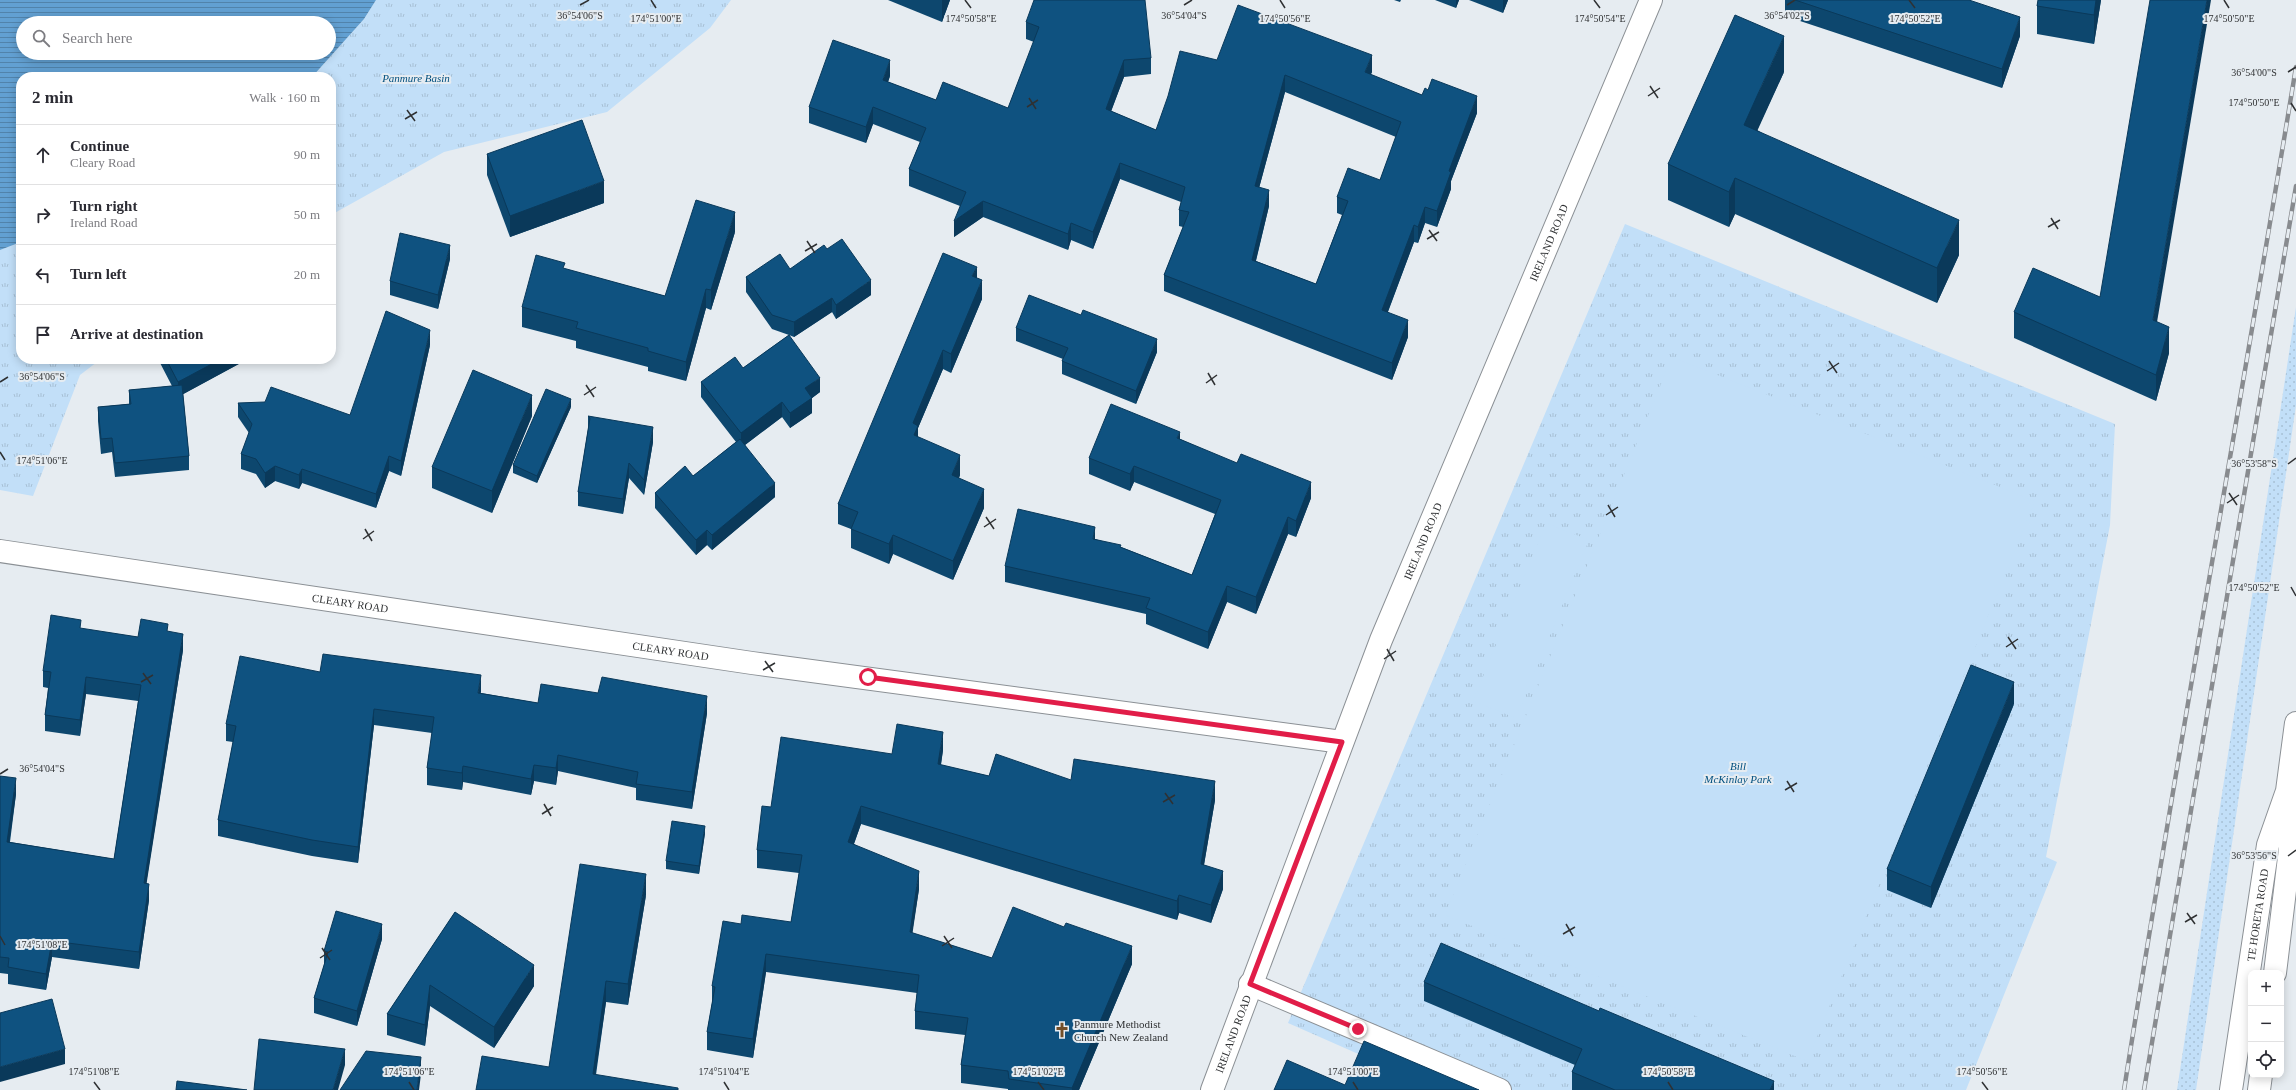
<!DOCTYPE html>
<html lang="en">
<head>
<meta charset="utf-8">
<style>
	body { margin:0; font-family:"Times New Roman",serif; background:#f2f2f3; color:#2b2b33 }
	.controls { position:absolute; right:12px; bottom:12px; display:grid; overflow:hidden; border-radius:8px; box-shadow:0 2px 10px #0003 }
	.controls button { width:36px; height:36px; display:grid; place-items:center; padding:0; border:0; border-bottom:1px solid #e1e1e2; background:#fff; color:#2b2b33; font:20px sans-serif }
	.stop { position:absolute; width:12px; height:12px; margin:-9px; border:3px solid #e11d48; border-radius:50%; background:#fff }
	.stop.end { background:#e11d48; border-color:#fff; box-shadow:0 1px 4px #0008 }
	.list { margin:0; padding:0; list-style:none }
	h2 { display:flex; justify-content:space-between; align-items:center; height:52px; margin:0; padding:0 16px; font-size:17px }
	h2 small { font-size:13px; font-weight:400; color:#7c7c81 }
	.list li { display:grid; grid-template-columns:26px 1fr auto; gap:12px; align-items:center; box-sizing:border-box; height:60px; padding:0 16px; border-top:1px solid #e1e1e2 }
	.list b { display:block; font-size:15px; white-space:nowrap }
	.list p { margin:0; font-size:13px; white-space:nowrap; color:#7c7c81 }
	.list em { font-size:13px; font-style:normal; color:#7c7c81 }
	.icon { flex:none; width:22px; height:22px; fill:none; stroke:currentColor; stroke-width:2; stroke-linecap:round; stroke-linejoin:round }
	.map { position:relative; flex:none; width:2296px; height:1090px; overflow:hidden }
	.search { position:absolute; background:#fff; box-shadow:0 2px 10px #0003; left:16px; top:16px; width:320px; height:44px; display:flex; align-items:center; gap:10px; box-sizing:border-box; padding:0 14px; border-radius:22px; color:#7c7c81; font-size:15px }
	.panel { position:absolute; background:#fff; box-shadow:0 2px 10px #0003; left:16px; top:72px; width:320px; height:292px; border-radius:16px }
	.map>svg:first-child { display:block }
	.grass { fill:url(#grass-dots) }
	.park { fill:url(#park-tufts) }
	.pitch { fill:#c2dff8 }
	.water { fill:url(#water-rules); fill-rule:evenodd }
	.lines { fill:none; stroke-linecap:round; stroke-linejoin:round }
	.minor-casing { stroke:#8b9095; stroke-width:24 }
	.major-casing { stroke:#8b9095; stroke-width:24 }
	.minor { stroke:#fff; stroke-width:22 }
	.major { stroke:#fff; stroke-width:22 }
	.rail-casing { stroke:#888b8f; stroke-width:4.5 }
	.rail { stroke:#e6ecf1; stroke-width:3; stroke-dasharray:9; stroke-linecap:butt }
	.wall { fill:#0d476e; fill-rule:evenodd }
	.shaded-wall { fill:#0a395a }
	.building { fill:#0f5280; stroke:#0a395a; fill-rule:evenodd }
	.route { stroke:#e11d48; stroke-width:5 }
	.ticks { fill:none; stroke:#2f3133; stroke-width:1.5 }
	.labels { text-anchor:middle; stroke-width:4; stroke-linejoin:round; paint-order:stroke }
	.park-label { font-size:11px; font-style:italic; fill:#004f7e; stroke:#e6ecf1 }
	.street-label { font-size:11px; fill:#2f3133; stroke:#e6ecf1 }
	.poi-label { font-size:11px; fill:#2f3133; stroke:#e6ecf1; text-anchor:start }
	.ticks-label { font-size:10px; text-anchor:middle; fill:#2f3133; stroke:#e6ecf1; stroke-width:4; stroke-linejoin:round; paint-order:stroke }
</style>
</head>
<body>
<div class="map">
<svg width="2296" height="1090" viewBox="0 0 2296 1090">
	<defs>
		<pattern id="grass-dots" width="8" height="8" patternUnits="userSpaceOnUse"><rect width="8" height="8" fill="#c2dff8"/><path d="M2 2h.1M6 6h.1" fill="none" stroke="#a7c0d5" stroke-width="1.8" stroke-linecap="round"/></pattern>
		<pattern id="park-tufts" width="24" height="20" patternUnits="userSpaceOnUse"><rect width="24" height="20" fill="#c2dff8"/><path d="M3 7l-1-3M5 7V3M7 7l1-3M15 17l-1-3M17 17v-4M19 17l1-3" fill="none" stroke="#a7c0d5"/></pattern>
		<pattern id="water-rules" width="6" height="5" patternUnits="userSpaceOnUse"><rect width="6" height="5" fill="#62a0d2"/><path d="M0 2.5h6" fill="none" stroke="#5183ab"/></pattern>
	</defs>
	<rect width="100%" height="100%" fill="#e6ecf1"/>
	<polygon class="grass" points="2296,307 2296,405 2196,1090 2177,1090"/>
	<g class="park">
		<polygon points="376,0 731,0 710,28 607,112 444,152 331,215 331,77 312,77 364,19"/>
		<polygon points="1625,224 2115,424 2110,525 2046,857 2057,862 1966,1090 1440,1090 1288,1023"/>
		<polygon points="21,242 21,359 101,359 80,375 33,496 0,490 0,250"/>
	</g>
	<g class="pitch">
		<polygon points="1672,357 2035,501 1807,1061 1445,915"/>
		<polygon points="1546,523 1589,540 1516,718 1473,701"/>
	</g>
	<path class="water" d="M0,0H376L364,19L312,77H21V242L0,250ZM23,23H329V53H23Z"/>
	<g class="lines">
		<defs>
			<g id="minor">
				<path id="s1" d="M0,551L752,663L1342,742"/>
				<polyline points="1250,984 1500,1090"/>
				<path id="s2" d="M1212,1090L1381,640L1651,0"/>
			</g>
			<g id="major">
				<polyline points="2275,973 2290,849 2287,802"/>
				<path id="s3" d="M2231,1090L2268,845L2287,791L2296,723"/>
				<polyline points="2259,1090 2261,1075"/>
			</g>
		</defs>
		<use href="#minor" class="minor-casing"/>
		<use href="#major" class="major-casing"/>
		<use href="#minor" class="minor"/>
		<use href="#major" class="major"/>
		<defs>
			<g id="rail">
				<path d="M2124,1090C2178,749 2240,408 2296,67"/>
				<polyline points="2144,1090 2296,186"/>
			</g>
		</defs>
		<use href="#rail" class="rail-casing"/>
		<use href="#rail" class="rail"/>
	</g>
	<g class="wall">
		<polygon points="888,0 950,0 942,22"/>
		<polygon points="1394,0 1401,0 1400,2"/>
		<polygon points="1435,0 1459,0 1456,8"/>
		<polygon points="1469,0 1508,0 1503,13"/>
		<polygon points="1785,0 1969,0 2020,36 2002,88 1785,16"/>
		<polygon points="2038,0 2101,0 2094,44 2037,34 2037,6"/>
		<path d="M1026,22L1151,58V74L1124,77L1111,111L1156,130L1217,60L1372,72L1370,75L1422,95L1477,113L1451,181V189L1437,227L1425,223L1418,243L1414,242L1388,312L1408,337L1392,380L1164,291V275L1183,227L1179,226V210L1181,202L1120,179L1093,249L1071,240L1068,250L983,217L954,237L960,206L909,186V169L920,142L873,124L866,143L809,123V107L890,76L888,82L936,100L1008,108L1034,42L1026,39ZM1285,92L1396,137L1380,180L1337,197V213L1342,215L1316,284L1256,261L1269,206L1259,188Z"/>
		<polygon points="1784,72 1757,130 1959,255 1937,303 1735,214 1729,227 1668,200 1668,164"/>
		<polygon points="487,154 604,203 510,237 487,175"/>
		<polygon points="735,232 711,310 706,308 686,381 648,371 648,367 576,348 576,341 522,327 522,307 565,269 665,296"/>
		<polygon points="827,249 871,295 836,319 832,312 794,337 789,335 820,392 812,398 812,413 790,428 782,417 745,445 775,497 712,550 707,545 696,555 655,508 655,493 693,476 736,442 701,397 701,382 743,368 789,335 772,329 746,292 746,277 790,269"/>
		<polygon points="450,259 438,309 390,295 390,281"/>
		<polygon points="977,278 982,299 951,373 943,369 918,428 918,437 960,475 959,478 984,508 953,580 893,554 889,564 851,548 851,529 838,524 838,504"/>
		<polygon points="2014,312 2157,322 2169,353 2156,401 2014,338"/>
		<polygon points="1016,328 1157,352 1136,404 1062,374 1062,361 1063,359 1016,341"/>
		<polygon points="430,345 401,476 389,471 376,508 302,483 299,489 275,481 265,488 256,474 241,469 241,454 249,433 238,417 238,403 350,415"/>
		<polygon points="158,359 248,359 183,394 189,456 189,470 115,477 112,452 101,454 98,421 98,407 129,404 129,390 172,386"/>
		<polygon points="571,407 537,483 513,473 513,465"/>
		<polygon points="532,416 492,513 432,488 432,467"/>
		<polygon points="588,416 653,442 644,495 629,478 623,514 578,506 578,492 588,429"/>
		<polygon points="1180,439 1311,498 1296,537 1288,534 1256,614 1227,602 1208,649 1146,624 1146,614 1005,582 1005,566 1095,539 1121,547 1192,575 1215,514 1134,482 1130,491 1089,474 1089,458"/>
		<polygon points="81,629 138,637 168,632 183,650 146,884 149,900 139,969 52,957 46,990 8,984 8,974 0,973 0,776 16,794 10,842 114,859 138,701 86,694 80,736 45,731 45,715 48,688 43,687 43,671"/>
		<polygon points="320,672 481,693 538,703 707,713 692,809 636,800 636,788 558,771 556,785 534,781 531,795 463,782 462,790 427,785 427,768 432,733 374,725 358,863 312,856 218,836 218,820 233,742 226,741 226,724"/>
		<polygon points="2014,704 1931,908 1887,890 1887,869"/>
		<polygon points="943,750 941,765 989,776 1071,780 1215,800 1204,865 1223,889 1211,923 1179,913 1177,920 861,824 854,844 919,889 912,933 992,958 1132,964 1079,1090 1008,1090 1008,1089 961,1083 961,1065 965,1035 915,1029 915,1011 917,993 766,972 753,1058 707,1050 707,1032 712,1003 712,986 741,924 791,922 799,873 757,868 757,850 771,807 892,754"/>
		<polygon points="705,833 699,874 666,869 666,861"/>
		<polygon points="646,895 628,1005 606,1002 596,1075 678,1090 549,1067"/>
		<polygon points="455,912 534,986 494,1048 430,1006 425,1046 387,1035 387,1014"/>
		<polygon points="382,939 357,1026 314,1013 314,998 324,965 324,951"/>
		<polygon points="1424,982 1599,1011 1774,1090 1572,1090 1572,1072 1575,1065 1424,1001"/>
	</g>
	<g class="shaded-wall">
		<polygon points="942,0 950,0 942,22"/>
		<polygon points="1456,0 1459,0 1456,8"/>
		<polygon points="1503,0 1508,0 1503,13"/>
		<polygon points="2096,0 2101,0 2094,44 2094,15"/>
		<polygon points="2207,0 2211,0 2153,346 2153,320"/>
		<polygon points="2020,17 2020,36 2002,88 2002,69"/>
		<polygon points="1784,36 1784,72 1744,160 1744,125"/>
		<polygon points="1372,55 1372,72 1365,89 1365,72"/>
		<polygon points="890,60 890,76 883,96 883,80"/>
		<polygon points="1124,60 1124,77 1106,125 1106,109"/>
		<polygon points="1285,75 1285,92 1255,203 1255,186"/>
		<polygon points="1477,96 1477,113 1451,181 1451,189 1437,227 1437,211 1449,171"/>
		<polygon points="873,107 873,124 866,143 866,127"/>
		<polygon points="1120,163 1120,179 1093,249 1093,232"/>
		<polygon points="1735,178 1735,214 1729,227 1729,192"/>
		<polygon points="604,181 604,203 510,237 510,216"/>
		<polygon points="1269,190 1269,206 1252,276 1252,260"/>
		<polygon points="983,201 983,217 954,237 954,221"/>
		<polygon points="1425,207 1425,223 1418,243 1418,227"/>
		<polygon points="735,212 735,232 711,310 711,290"/>
		<polygon points="1959,220 1959,255 1937,303 1937,268"/>
		<polygon points="1071,223 1071,240 1068,250 1068,234"/>
		<polygon points="1414,225 1414,242 1382,327 1382,310"/>
		<polygon points="450,245 450,259 438,309 438,295"/>
		<polygon points="977,267 977,286 972,276"/>
		<polygon points="871,280 871,295 836,319 836,305"/>
		<polygon points="982,280 982,299 951,373 951,354"/>
		<polygon points="706,289 706,308 686,381 686,362"/>
		<polygon points="832,298 832,312 794,337 794,322"/>
		<polygon points="1408,320 1408,337 1392,380 1392,363"/>
		<polygon points="2169,327 2169,353 2156,401 2156,375"/>
		<polygon points="430,330 430,345 401,476 401,461"/>
		<polygon points="1157,339 1157,352 1136,404 1136,391"/>
		<polygon points="943,350 943,369 918,428 918,445 914,455 913,423"/>
		<polygon points="221,359 248,359 178,397 178,382"/>
		<polygon points="820,378 820,392 812,398 812,413 790,428 790,413 805,388"/>
		<polygon points="532,395 532,416 492,513 492,491"/>
		<polygon points="571,399 571,407 537,483 537,476"/>
		<polygon points="782,402 782,417 741,448 741,433"/>
		<polygon points="653,427 653,442 644,495 644,480"/>
		<polygon points="1180,432 1180,449 1177,438"/>
		<polygon points="960,455 960,475 952,494 952,475"/>
		<polygon points="389,456 389,471 376,508 376,494"/>
		<polygon points="629,463 629,478 623,514 623,499"/>
		<polygon points="275,466 275,481 265,488 265,473"/>
		<polygon points="1134,466 1134,482 1130,491 1130,474"/>
		<polygon points="302,469 302,483 299,489 299,475"/>
		<polygon points="1311,482 1311,498 1296,537 1296,521"/>
		<polygon points="775,483 775,497 712,550 712,535"/>
		<polygon points="984,489 984,508 953,580 953,561"/>
		<polygon points="1288,517 1288,534 1256,614 1256,597"/>
		<polygon points="1095,527 1095,544 1093,539"/>
		<polygon points="707,530 707,545 696,555 696,540"/>
		<polygon points="893,535 893,554 889,564 889,544"/>
		<polygon points="1227,586 1227,602 1208,649 1208,632"/>
		<polygon points="183,634 183,650 144,900 144,883"/>
		<polygon points="481,675 481,692 478,709 478,693"/>
		<polygon points="86,677 86,694 80,736 80,720"/>
		<polygon points="2014,682 2014,704 1931,908 1931,887"/>
		<polygon points="707,696 707,713 692,809 692,792"/>
		<polygon points="374,709 374,725 358,863 358,847"/>
		<polygon points="943,732 943,750 938,783 938,764"/>
		<polygon points="558,755 558,771 556,785 556,768"/>
		<polygon points="534,765 534,781 531,795 531,779"/>
		<polygon points="463,766 463,782 462,790 462,773"/>
		<polygon points="16,778 16,794 7,858 7,842"/>
		<polygon points="1215,781 1215,800 1201,882 1201,864"/>
		<polygon points="861,806 861,824 848,860 848,842"/>
		<polygon points="705,826 705,833 699,874 699,866"/>
		<polygon points="919,871 919,889 910,950 910,932"/>
		<polygon points="1223,871 1223,889 1211,923 1211,905"/>
		<polygon points="646,874 646,895 628,1005 628,984"/>
		<polygon points="149,884 149,900 139,969 139,952"/>
		<polygon points="1179,895 1179,913 1177,920 1177,901"/>
		<polygon points="382,924 382,939 357,1026 357,1011"/>
		<polygon points="52,941 52,957 46,990 46,974"/>
		<polygon points="1132,946 1132,964 1079,1090 1072,1090 1072,1088"/>
		<polygon points="766,954 766,972 753,1058 753,1039"/>
		<polygon points="534,965 534,986 494,1048 494,1027"/>
		<polygon points="606,981 606,1002 593,1090 593,1074"/>
		<polygon points="430,985 430,1006 425,1046 425,1025"/>
		<polygon points="65,1049 65,1064 0,1082 0,1067"/>
		<polygon points="345,1049 345,1065 338,1090 333,1090"/>
		<polygon points="421,1057 421,1074 419,1090 417,1090"/>
		<polygon points="1774,1081 1774,1090 1770,1090"/>
	</g>
	<g class="building">
		<path d="M1034,0H1145L1151,58L1124,60L1106,109L1156,130L1168,96L1180,51L1217,60L1238,5L1372,55L1365,72L1422,95L1425,88L1428,90L1432,79L1477,96L1449,171L1451,172L1437,211L1425,207L1418,227L1414,225L1382,310L1408,320L1392,363L1164,275L1189,212L1179,210L1185,187L1120,163L1093,232L1071,223L1068,234L983,201L954,221L966,192L909,169L926,128L873,107L866,127L809,107L833,40L890,60L883,80L936,100L943,82L1008,108L1039,27L1026,22ZM1285,75L1401,122L1380,180L1348,168L1337,197L1348,201L1316,284L1252,260L1269,190L1255,186Z"/>
		<polygon points="1795,0 1969,0 2020,17 2002,69"/>
		<polygon points="2038,0 2096,0 2094,15 2037,6"/>
		<polygon points="2150,0 2207,0 2153,320 2169,327 2156,375 2014,312 2033,268 2100,297"/>
		<polygon points="1735,15 1784,36 1744,125 1959,220 1937,268 1735,178 1729,192 1668,164"/>
		<polygon points="582,120 604,181 510,216 487,154"/>
		<polygon points="696,200 735,212 711,290 706,289 686,362 648,351 648,348 576,328 578,322 522,307 536,255 565,263 563,268 665,296"/>
		<polygon points="400,233 450,245 438,295 390,281"/>
		<polygon points="842,239 871,280 836,305 832,298 794,322 772,315 746,277 780,254 790,269 824,245 827,249"/>
		<polygon points="943,253 977,267 972,276 982,280 951,354 943,350 913,423 918,426 914,435 960,455 952,475 984,489 953,561 893,535 889,544 851,529 858,512 838,504"/>
		<polygon points="1029,295 1081,315 1083,310 1157,339 1136,391 1062,361 1068,348 1016,328"/>
		<polygon points="386,311 430,330 401,461 389,456 376,494 302,469 299,475 275,466 265,473 256,459 241,454 252,424 238,403 265,402 271,387 350,415"/>
		<polygon points="789,335 820,378 805,388 812,398 790,413 782,402 741,433 701,382 735,357 743,368"/>
		<polygon points="166,359 221,359 178,382"/>
		<polygon points="473,370 532,395 492,491 432,467"/>
		<polygon points="182,385 189,456 115,463 112,438 101,439 98,407 131,404 129,390"/>
		<polygon points="546,389 571,399 537,476 513,465"/>
		<polygon points="1111,404 1180,432 1177,438 1237,463 1241,454 1311,482 1296,521 1288,517 1256,597 1227,586 1208,632 1146,608 1150,598 1005,566 1018,509 1095,527 1093,539 1121,545 1120,547 1192,575 1221,500 1134,466 1130,474 1089,458"/>
		<polygon points="588,416 653,427 644,480 629,463 623,499 578,492 590,418"/>
		<polygon points="740,439 775,483 712,535 707,530 696,540 655,493 685,466 693,476"/>
		<polygon points="51,615 81,620 80,628 138,637 141,619 168,624 167,631 183,634 144,883 149,884 139,952 52,941 46,974 8,967 9,958 0,957 0,776 16,778 7,842 114,859 141,685 86,677 80,720 45,715 51,672 43,671"/>
		<polygon points="323,654 481,675 478,693 538,703 541,684 598,693 602,677 707,696 692,792 636,784 638,772 558,755 556,768 534,765 531,779 463,766 462,773 427,768 434,717 374,709 358,847 312,840 218,820 236,726 226,724 240,656 320,672"/>
		<polygon points="1971,665 2014,682 1931,887 1887,869"/>
		<polygon points="897,724 943,732 938,764 989,776 996,754 1071,780 1074,759 1215,781 1201,864 1223,871 1211,905 1179,895 1177,901 861,806 848,842 919,871 910,932 992,958 1013,907 1064,927 1066,923 1132,946 1072,1088 1009,1079 1008,1071 961,1065 968,1018 915,1011 919,975 766,954 753,1039 707,1032 715,987 712,986 723,921 741,924 742,915 791,922 802,855 757,850 762,806 771,807 781,737 892,754"/>
		<polygon points="672,821 705,826 699,866 666,861"/>
		<polygon points="580,864 646,874 628,984 606,981 593,1074 678,1088 678,1090 476,1090 482,1056 549,1067"/>
		<polygon points="336,911 382,924 357,1011 314,998 328,952 324,951"/>
		<polygon points="455,912 534,965 494,1027 430,985 425,1025 387,1014"/>
		<polygon points="1441,943 1599,1011 1600,1008 1774,1081 1770,1090 1615,1090 1572,1072 1582,1049 1424,982"/>
		<polygon points="52,999 65,1049 0,1067 0,1013"/>
		<polygon points="259,1039 345,1049 333,1090 254,1090"/>
		<polygon points="1364,1041 1479,1090 1274,1090 1287,1060 1345,1085"/>
		<polygon points="366,1051 421,1057 417,1090 419,1090 340,1090"/>
		<polygon points="177,1081 247,1090 176,1090"/>
	</g>
	<g class="lines">
		<polyline class="route" points="868,677 1342,742 1250,984 1358,1029"/>
	</g>
	<path class="ticks" d="M651,0L656,8M965,0L971,8M1280,0L1285,8M1594,0L1600,8M1909,0L1915,8M2224,0L2229,8M580,5L589,0M1184,5L1192,0M1787,5L1795,0M2288,72L2296,67M1650,86L1658,98M1648,96L1660,88M1029,98L1036,109M2291,103L2296,111M1027,107L1038,100M407,110L415,121M405,119L417,112M2051,218L2058,229M2048,227L2060,220M1429,230L1437,241M1427,239L1439,232M807,241L815,253M805,251L817,244M1829,361L1837,373M1827,371L1839,363M1208,373L1215,385M0,382L8,377M1206,383L1217,375M586,385L594,397M584,395L596,387M0,452L5,460M2288,464L2296,458M2229,493L2237,505M2227,503L2239,495M1608,505L1615,517M1606,515L1618,507M986,517L994,529M984,527L996,519M365,529L372,541M363,539L374,531M2291,587L2296,596M2008,637L2016,649M2006,647L2018,639M1387,649L1394,661M1384,659L1396,651M765,661L773,672M763,670L775,663M143,673L151,684M141,682L153,675M0,774L8,769M1787,781L1794,792M1785,790L1797,783M1165,793L1173,804M1163,802L1175,795M544,804L551,816M542,814L553,807M2288,856L2296,850M2187,913L2195,924M2185,922L2197,915M1566,924L1573,936M1563,934L1575,927M0,936L5,945M944,936L952,948M942,946L954,938M322,948L330,960M320,958L332,950M94,1082L100,1090M409,1082L414,1090M724,1082L729,1090M1038,1082L1044,1090M1353,1082L1358,1090M1668,1082L1673,1090M1982,1082L1988,1090"/>
	<defs>
		<symbol id="church-bare" viewBox="-9 -9 18 18"><path d="M-1.2-6h2.4v3.5h3.3v2.4h-3.3V6h-2.4V-.1h-3.3v-2.4h3.3Z" fill="#734f29" stroke="#e6ecf1" stroke-width="2.5" paint-order="stroke"/></symbol>
	</defs>
	<g fill-rule="evenodd">
		<use href="#church-bare" x="1051" y="1019" width="22" height="22"/>
	</g>
	<g class="labels">
		<g class="park-label">
			<text x="416" y="82">Panmure Basin</text>
			<text x="1738" y="770">Bill<tspan x="1738" dy="13">McKinlay Park</tspan></text>
		</g>
		<g class="street-label">
			<text dy="4" stroke="none"><textPath href="#s2" startOffset="912">IRELAND ROAD</textPath></text>
			<text dy="4" stroke="none"><textPath href="#s2" startOffset="588">IRELAND ROAD</textPath></text>
			<text dy="4" stroke="none"><textPath href="#s1" startOffset="354">CLEARY ROAD</textPath></text>
			<text dy="4" stroke="none"><textPath href="#s1" startOffset="678">CLEARY ROAD</textPath></text>
			<text dy="4" stroke="none"><textPath href="#s3" startOffset="177">TE HORETA ROAD</textPath></text>
			<text dy="4" stroke="none"><textPath href="#s2" startOffset="60">IRELAND ROAD</textPath></text>
		</g>
		<g class="poi-label">
			<text x="1074" y="1028">Panmure Methodist<tspan x="1074" dy="13">Church New Zealand</tspan></text>
		</g>
	</g>
	<g class="ticks-label">
		<text x="580" y="19">36°54'06"S</text>
		<text x="1184" y="19">36°54'04"S</text>
		<text x="1787" y="19">36°54'02"S</text>
		<text x="656" y="22">174°51'00"E</text>
		<text x="971" y="22">174°50'58"E</text>
		<text x="1285" y="22">174°50'56"E</text>
		<text x="1600" y="22">174°50'54"E</text>
		<text x="1915" y="22">174°50'52"E</text>
		<text x="2229" y="22">174°50'50"E</text>
		<text x="2254" y="76">36°54'00"S</text>
		<text x="2254" y="106">174°50'50"E</text>
		<text x="42" y="380">36°54'06"S</text>
		<text x="42" y="464">174°51'06"E</text>
		<text x="2254" y="467">36°53'58"S</text>
		<text x="2254" y="591">174°50'52"E</text>
		<text x="42" y="772">36°54'04"S</text>
		<text x="2254" y="859">36°53'56"S</text>
		<text x="42" y="948">174°51'08"E</text>
		<text x="94" y="1075">174°51'08"E</text>
		<text x="409" y="1075">174°51'06"E</text>
		<text x="724" y="1075">174°51'04"E</text>
		<text x="1038" y="1075">174°51'02"E</text>
		<text x="1353" y="1075">174°51'00"E</text>
		<text x="1668" y="1075">174°50'58"E</text>
		<text x="1982" y="1075">174°50'56"E</text>
	</g>
</svg>
<div class="controls">
<button>+</button>
<button>−</button>
<button><svg class="icon" aria-label="locate" viewBox="0 0 24 24"><circle cx="12" cy="12" r="6"/><path d="M12 2v4M12 18v4M2 12h4M18 12h4"/></svg></button>
</div>
<div class="stop" style="left:868px;top:677px"></div>
<div class="stop end" style="left:1358px;top:1029px"></div>
<div class="search"><svg class="icon" aria-label="search" viewBox="0 0 24 24"><circle cx="10" cy="10" r="6"/><path d="M15 15l6 6"/></svg>Search here</div>
<section class="panel">
<h2>2 min<small>Walk · 160 m</small></h2>
<ul class="list">
<li><svg class="icon" aria-label="ahead" viewBox="0 0 24 24"><path d="M12 20V5M6 11l6-6 6 6"/></svg><div><b>Continue</b><p>Cleary Road</p></div><em>90 m</em></li>
<li><svg class="icon" aria-label="right" viewBox="0 0 24 24"><path d="M7 20v-9h11M14 6l5 5-5 5"/></svg><div><b>Turn right</b><p>Ireland Road</p></div><em>50 m</em></li>
<li><svg class="icon" aria-label="left" viewBox="0 0 24 24"><path d="M17 20v-9H6M10 6l-5 5 5 5"/></svg><div><b>Turn left</b></div><em>20 m</em></li>
<li><svg class="icon" aria-label="arrive" viewBox="0 0 24 24"><path d="M6 21V4h12l-3 4 3 4H6"/></svg><div><b>Arrive at destination</b></div></li>
</ul>
</section>
</div>
</body>
</html>
